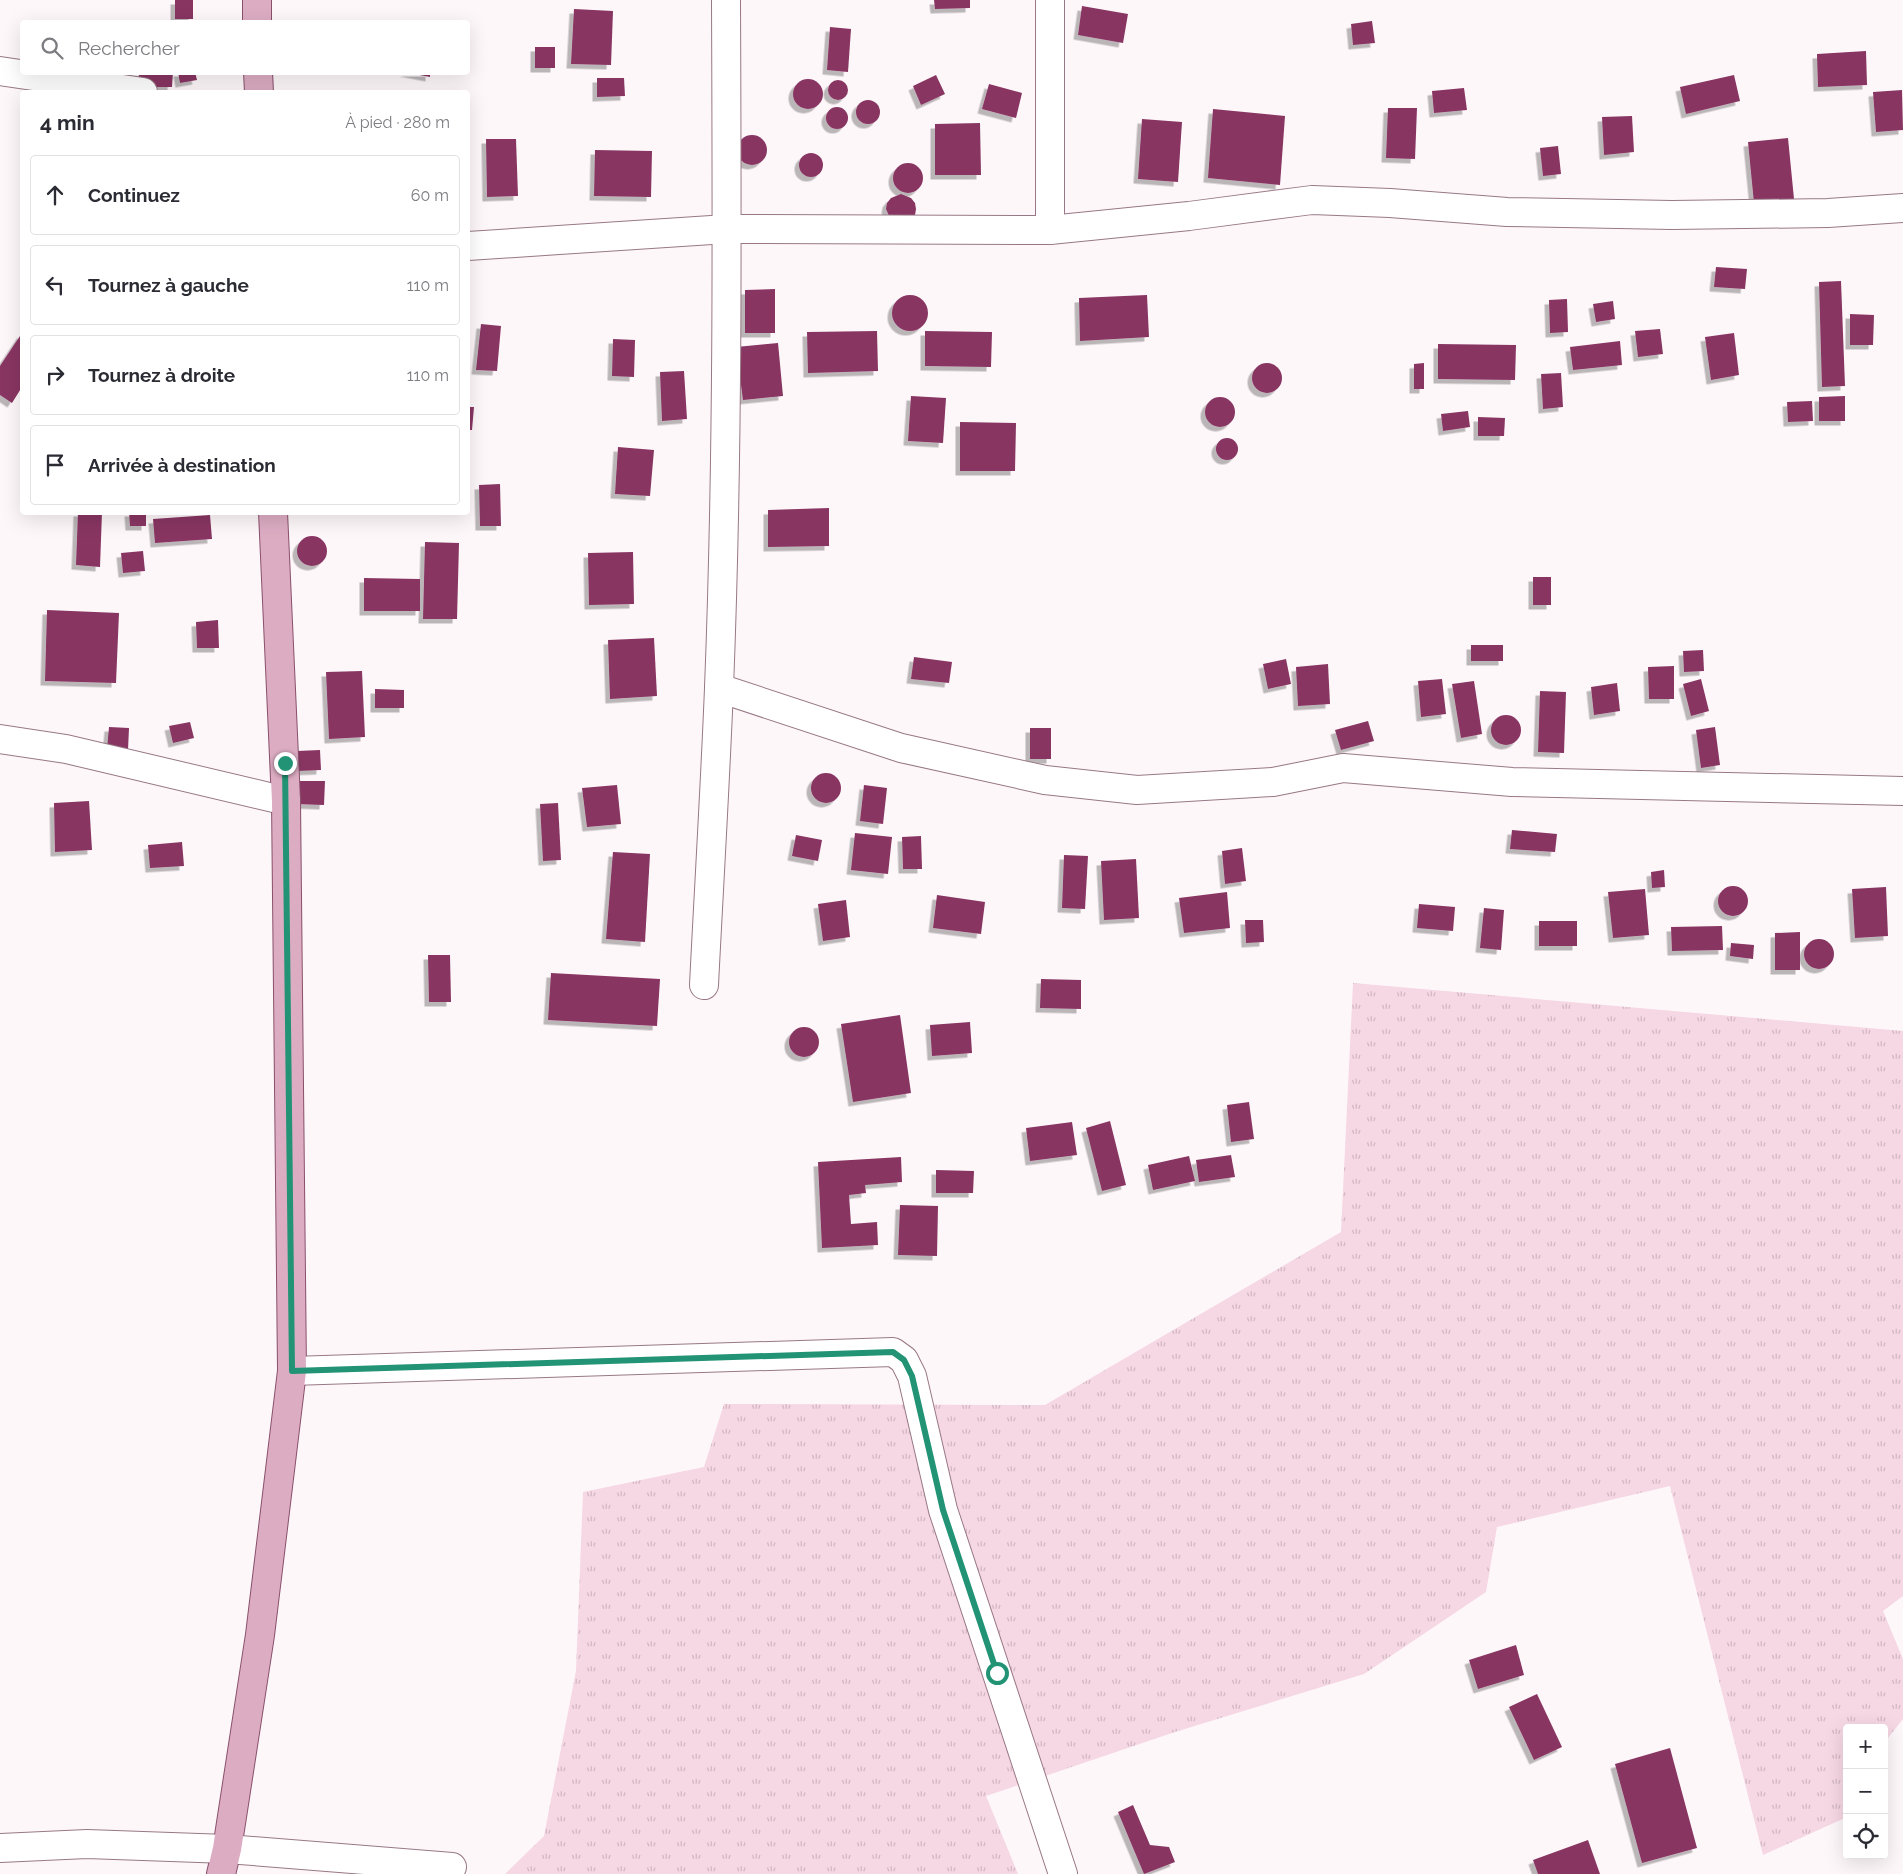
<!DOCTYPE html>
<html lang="fr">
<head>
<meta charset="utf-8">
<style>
	body { margin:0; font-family:Raleway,sans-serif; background:#f7f7f7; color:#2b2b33 }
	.controls { position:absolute; right:15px; bottom:15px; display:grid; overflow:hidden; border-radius:5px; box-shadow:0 5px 20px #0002 }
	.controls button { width:45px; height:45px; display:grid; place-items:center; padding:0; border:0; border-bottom:1px solid #e1e1e2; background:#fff; color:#2b2b33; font:25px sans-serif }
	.stop { position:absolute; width:15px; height:15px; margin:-11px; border:4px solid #229374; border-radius:50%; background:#fff }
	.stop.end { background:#229374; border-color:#fff; box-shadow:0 1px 5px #0008 }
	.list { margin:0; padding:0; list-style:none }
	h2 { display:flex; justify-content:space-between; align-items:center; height:65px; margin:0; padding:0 20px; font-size:21px }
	h2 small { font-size:16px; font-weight:400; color:#7c7c81 }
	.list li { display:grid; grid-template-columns:32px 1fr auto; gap:15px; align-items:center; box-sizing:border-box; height:80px; margin:0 10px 10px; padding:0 10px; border:1px solid #e1e1e2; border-radius:5px }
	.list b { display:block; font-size:19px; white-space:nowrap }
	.list em { font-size:16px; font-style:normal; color:#7c7c81 }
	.icon { flex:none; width:28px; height:28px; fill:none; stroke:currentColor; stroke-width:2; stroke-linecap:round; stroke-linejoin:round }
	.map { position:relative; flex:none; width:1903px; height:1874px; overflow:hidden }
	.search { position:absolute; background:#fff; box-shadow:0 5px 20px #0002; left:20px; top:20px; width:450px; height:55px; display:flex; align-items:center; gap:12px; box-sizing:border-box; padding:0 18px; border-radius:5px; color:#7c7c81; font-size:19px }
	.panel { position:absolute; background:#fff; box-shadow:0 5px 20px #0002; left:20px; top:90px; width:450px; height:425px; border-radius:5px }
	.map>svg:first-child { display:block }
	.grass { fill:url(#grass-tufts) }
	.building { fill:#883562; filter:url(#shadow) }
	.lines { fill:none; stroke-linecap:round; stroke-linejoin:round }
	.street-casing { stroke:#987886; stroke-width:30 }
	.primary-casing { stroke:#89506b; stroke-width:30 }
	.street { stroke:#fff; stroke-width:28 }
	.primary { stroke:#dcacc3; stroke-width:28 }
	.route { stroke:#229374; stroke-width:6 }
</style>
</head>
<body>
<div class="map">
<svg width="1903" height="1874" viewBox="0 0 1903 1874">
	<defs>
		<pattern id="grass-tufts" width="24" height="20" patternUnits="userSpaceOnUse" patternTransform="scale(1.25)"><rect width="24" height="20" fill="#f6d7e4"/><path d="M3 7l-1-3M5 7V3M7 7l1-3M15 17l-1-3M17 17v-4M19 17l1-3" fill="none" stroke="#d2b7c3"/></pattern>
		<filter id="shadow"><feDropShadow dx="-4.5" dy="4.5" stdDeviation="0" flood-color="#0004"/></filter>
	</defs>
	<rect width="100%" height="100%" fill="#fef7fa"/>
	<polygon class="grass" points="1353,983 1903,1031 1903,1596 1883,1611 1903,1659 1903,1719 1884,1743 1884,1728 1847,1728 1847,1817 1763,1855 1670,1486 1497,1527 1486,1592 1364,1674 1175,1732 986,1796 1018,1874 505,1874 544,1836 576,1671 583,1492 704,1467 724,1404 1045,1405 1341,1232"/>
	<g class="building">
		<rect x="175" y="0" width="18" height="19"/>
		<polygon points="934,0 970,0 970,8 935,9"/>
		<polygon points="1082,6 1128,14 1123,43 1078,35"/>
		<polygon points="574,9 613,11 611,65 571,64"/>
		<polygon points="1372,21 1375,43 1353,45 1351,24"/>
		<polygon points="830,27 851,29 848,72 827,70"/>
		<rect x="535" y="47" width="20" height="21"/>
		<polygon points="1866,51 1867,85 1818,87 1817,54"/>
		<polygon points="139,72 173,72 172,87 138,87"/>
		<polygon points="178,72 195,72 197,80 180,83"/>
		<polygon points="404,72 430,72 430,77"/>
		<polygon points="936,75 945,94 921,105 913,86"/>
		<polygon points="1734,75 1740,101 1686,114 1680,87"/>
		<polygon points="597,78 624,78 625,96 597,97"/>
		<circle cx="808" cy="94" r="15"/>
		<circle cx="838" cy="90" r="10"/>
		<polygon points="989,84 1022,93 1016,118 982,109"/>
		<polygon points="1464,88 1467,110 1434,113 1432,91"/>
		<polygon points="1902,90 1903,130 1876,132 1873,92"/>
		<circle cx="868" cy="112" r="12"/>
		<circle cx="837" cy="118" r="11"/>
		<polygon points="1388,108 1417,108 1415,159 1386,158"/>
		<polygon points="1213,109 1285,116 1280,185 1208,178"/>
		<polygon points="1632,116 1634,152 1604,155 1602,117"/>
		<polygon points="1142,119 1182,122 1178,182 1138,179"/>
		<polygon points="980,123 981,175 935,175 935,124"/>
		<circle cx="752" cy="150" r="15"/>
		<polygon points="1788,138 1794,199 1754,203 1748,142"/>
		<polygon points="486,139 516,139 518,196 487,197"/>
		<polygon points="1558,146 1561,174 1543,176 1540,148"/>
		<polygon points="595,150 652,151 651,197 594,196"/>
		<circle cx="811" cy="165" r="12"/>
		<circle cx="908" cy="178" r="15"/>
		<polygon points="901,194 911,198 915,203 916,209 915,215 912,219 891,220 886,209 887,203 891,198"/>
		<polygon points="468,207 470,208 469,225 468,225"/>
		<polygon points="1716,267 1747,269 1745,289 1714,287"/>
		<polygon points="1841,281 1845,386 1822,387 1819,282"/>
		<polygon points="775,289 775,333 745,333 745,290"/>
		<polygon points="1147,295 1149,337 1080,341 1079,298"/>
		<circle cx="910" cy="313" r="18"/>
		<polygon points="1567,299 1568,332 1550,333 1549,300"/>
		<polygon points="1613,301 1615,319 1596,322 1593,304"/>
		<polygon points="1850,314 1874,315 1873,345 1850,345"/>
		<polygon points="481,324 501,326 497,371 476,370"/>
		<polygon points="1660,329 1663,354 1638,357 1635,331"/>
		<polygon points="877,331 878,371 808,373 807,332"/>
		<polygon points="925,331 992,332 991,367 925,366"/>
		<polygon points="22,333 22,387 12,403 0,395 0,366"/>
		<polygon points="1734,333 1739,375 1711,380 1705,337"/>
		<polygon points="613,339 635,340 634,377 612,376"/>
		<polygon points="1620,341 1622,365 1573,370 1570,347"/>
		<polygon points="778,343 783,396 743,400 736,347"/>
		<polygon points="1438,344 1516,345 1515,380 1438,379"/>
		<polygon points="1424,363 1424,389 1414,389 1414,364"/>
		<circle cx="1267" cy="378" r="15"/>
		<polygon points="684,371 687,419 662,421 660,372"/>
		<polygon points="1561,373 1563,407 1543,409 1541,374"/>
		<polygon points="911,396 946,398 943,443 908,441"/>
		<polygon points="1845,396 1845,421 1819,421 1819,397"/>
		<circle cx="1220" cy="412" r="15"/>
		<polygon points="1812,401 1813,421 1788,422 1787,402"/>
		<polygon points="468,407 474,407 472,430 468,430"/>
		<polygon points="1468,411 1470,427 1443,431 1441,414"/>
		<polygon points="1478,417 1505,418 1504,436 1478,436"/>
		<polygon points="960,422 1016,423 1015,471 960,471"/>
		<circle cx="1227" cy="449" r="11"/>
		<polygon points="618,447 654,450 650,496 615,494"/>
		<polygon points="500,484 501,526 480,526 479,485"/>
		<polygon points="829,508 829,546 768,547 768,510"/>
		<polygon points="78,512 102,512 100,567 76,565"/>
		<polygon points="129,512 146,512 146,526 130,526"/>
		<polygon points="210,515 212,539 155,543 153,519"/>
		<circle cx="312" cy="551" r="15"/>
		<polygon points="425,542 459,543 457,619 423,619"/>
		<polygon points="143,551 145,571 123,573 121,553"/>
		<polygon points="633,552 634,604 589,605 588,553"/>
		<rect x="1533" y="577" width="18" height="28"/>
		<polygon points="364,578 420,579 420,611 364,611"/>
		<polygon points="47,610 119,613 116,683 45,681"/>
		<polygon points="218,620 219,648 197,648 196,622"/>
		<polygon points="654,638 657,696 610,699 608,640"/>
		<rect x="1471" y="645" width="32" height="16"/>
		<polygon points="1703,650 1704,671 1684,672 1683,651"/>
		<polygon points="914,657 952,662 949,683 911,679"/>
		<polygon points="1286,659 1291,684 1268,689 1263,664"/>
		<polygon points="1328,664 1330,704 1298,706 1296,667"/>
		<polygon points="1674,666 1674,699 1649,699 1648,667"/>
		<polygon points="362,671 365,737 329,739 326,672"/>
		<polygon points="1442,679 1446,714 1421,717 1418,681"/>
		<polygon points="1701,679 1709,711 1691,716 1683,684"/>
		<polygon points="1474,681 1482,734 1461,738 1452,684"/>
		<polygon points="1617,683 1620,711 1594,715 1591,687"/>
		<polygon points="375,689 404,690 404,708 375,708"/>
		<polygon points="1540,691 1566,692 1564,753 1538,752"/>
		<circle cx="1506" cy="730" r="15"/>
		<polygon points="1368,721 1374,741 1341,750 1335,730"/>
		<polygon points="190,722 194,738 173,743 169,726"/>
		<polygon points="109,727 129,728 128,750 107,749"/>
		<polygon points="1715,727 1720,765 1701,768 1696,730"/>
		<rect x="1030" y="728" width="21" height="31"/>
		<polygon points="320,750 321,770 298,771 297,751"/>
		<circle cx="826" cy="788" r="15"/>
		<polygon points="297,781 325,781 324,805 296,804"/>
		<polygon points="617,785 621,824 587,827 582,788"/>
		<polygon points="864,785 887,788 883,824 860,821"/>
		<polygon points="89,801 92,850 55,852 54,803"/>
		<polygon points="558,803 561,860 543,861 540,804"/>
		<polygon points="1512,830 1557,834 1555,852 1510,849"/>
		<polygon points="855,833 892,837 888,874 851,870"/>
		<polygon points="796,835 822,840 818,861 792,856"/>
		<polygon points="921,836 922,869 903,869 902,837"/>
		<polygon points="182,842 184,866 150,868 148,845"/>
		<polygon points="1242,848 1246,881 1225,884 1222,851"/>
		<polygon points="613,852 650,854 645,942 606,939"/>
		<polygon points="1064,855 1088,856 1085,909 1062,908"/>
		<polygon points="1136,859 1139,918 1104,920 1101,861"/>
		<polygon points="1664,870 1665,887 1652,888 1651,872"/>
		<circle cx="1733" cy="901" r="15"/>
		<polygon points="1886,887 1888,936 1855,938 1852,889"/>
		<polygon points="1645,889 1649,935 1613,938 1608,892"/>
		<polygon points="1227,892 1230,928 1184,933 1179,898"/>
		<polygon points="937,895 985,902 981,934 933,928"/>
		<polygon points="846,900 850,937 823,941 818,904"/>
		<polygon points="1419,904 1455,907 1453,931 1417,928"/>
		<polygon points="1484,908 1504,910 1501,950 1480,948"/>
		<polygon points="1245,920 1263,920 1264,942 1246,943"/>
		<rect x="1539" y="921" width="38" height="25"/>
		<polygon points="1722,926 1723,950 1672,951 1671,927"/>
		<polygon points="1800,932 1800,970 1775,970 1775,933"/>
		<circle cx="1819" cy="954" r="15"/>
		<polygon points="1731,943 1754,945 1753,959 1730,956"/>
		<polygon points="428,955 450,955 451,1002 429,1002"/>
		<polygon points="551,973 660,979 657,1026 548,1020"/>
		<polygon points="1041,979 1081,980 1081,1009 1040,1008"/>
		<polygon points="900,1015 911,1093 853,1102 841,1024"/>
		<polygon points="970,1022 972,1053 932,1056 930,1025"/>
		<circle cx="804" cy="1042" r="15"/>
		<polygon points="1249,1102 1254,1139 1231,1142 1227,1105"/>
		<polygon points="1110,1121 1126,1185 1102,1191 1086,1128"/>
		<polygon points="1072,1122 1077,1155 1030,1161 1026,1128"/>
		<polygon points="1231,1155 1235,1177 1199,1182 1196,1160"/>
		<polygon points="1189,1156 1195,1181 1153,1190 1148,1165"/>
		<polygon points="901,1157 902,1182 865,1185 866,1193 849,1195 851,1224 877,1222 878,1245 822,1248 818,1162"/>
		<polygon points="936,1170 974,1171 973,1193 936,1193"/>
		<polygon points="900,1205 938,1206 937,1256 898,1255"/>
		<polygon points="1516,1645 1524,1675 1478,1689 1469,1660"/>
		<polygon points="1537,1694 1562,1747 1534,1760 1509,1707"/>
		<polygon points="1670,1748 1697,1848 1642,1863 1615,1764"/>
		<polygon points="1133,1805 1150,1845 1169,1847 1175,1862 1144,1874 1118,1812"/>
		<polygon points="1588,1840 1600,1874 1538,1874 1533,1860"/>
	</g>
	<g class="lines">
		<defs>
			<g id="street">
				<polyline points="1050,0 1050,230"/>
				<polyline points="0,71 143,92"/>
				<polyline points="468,246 727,229 1050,230 1189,216 1312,200 1390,203 1507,212 1672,215 1828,213 1903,208"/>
				<polyline points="719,688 901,748 1045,780 1137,790 1273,782 1343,768 1512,782 1903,791"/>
				<polyline points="0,739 66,749 286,801"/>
				<path d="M704,985C709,886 715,787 719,688C728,459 727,229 726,0"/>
				<polyline points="292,1371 893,1352 904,1360 912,1376 943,1510 1063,1874"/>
				<polyline points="0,1848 87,1844 227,1849 452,1867"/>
			</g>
			<g id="primary">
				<polyline points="257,0 257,22"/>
				<polyline points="258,72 259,92"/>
				<polyline points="221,1874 227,1849 260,1635 292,1371 286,801 273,512"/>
			</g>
		</defs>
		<use href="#street" class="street-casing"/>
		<use href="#primary" class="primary-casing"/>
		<use href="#street" class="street"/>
		<use href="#primary" class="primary"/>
	</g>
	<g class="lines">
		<polyline class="route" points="285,763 292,1371 893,1352 904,1360 912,1376 943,1510 997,1673"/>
	</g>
</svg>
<div class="controls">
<button>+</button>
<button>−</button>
<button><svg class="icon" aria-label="locate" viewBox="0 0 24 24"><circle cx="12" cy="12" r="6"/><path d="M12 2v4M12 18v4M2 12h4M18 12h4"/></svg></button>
</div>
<div class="stop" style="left:997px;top:1673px"></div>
<div class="stop end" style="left:285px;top:763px"></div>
<div class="search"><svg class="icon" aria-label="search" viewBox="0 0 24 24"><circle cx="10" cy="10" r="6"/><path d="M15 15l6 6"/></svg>Rechercher</div>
<section class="panel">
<h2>4 min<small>À pied · 280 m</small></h2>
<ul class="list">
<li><svg class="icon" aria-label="ahead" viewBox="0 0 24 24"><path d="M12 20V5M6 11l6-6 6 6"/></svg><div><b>Continuez</b></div><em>60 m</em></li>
<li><svg class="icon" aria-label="left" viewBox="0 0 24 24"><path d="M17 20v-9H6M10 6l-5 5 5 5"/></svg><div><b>Tournez à gauche</b></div><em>110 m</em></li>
<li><svg class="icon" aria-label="right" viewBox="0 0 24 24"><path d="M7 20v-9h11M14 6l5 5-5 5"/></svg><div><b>Tournez à droite</b></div><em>110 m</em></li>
<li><svg class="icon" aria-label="arrive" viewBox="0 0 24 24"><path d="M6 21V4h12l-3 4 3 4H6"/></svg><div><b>Arrivée à destination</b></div></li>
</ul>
</section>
</div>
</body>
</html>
